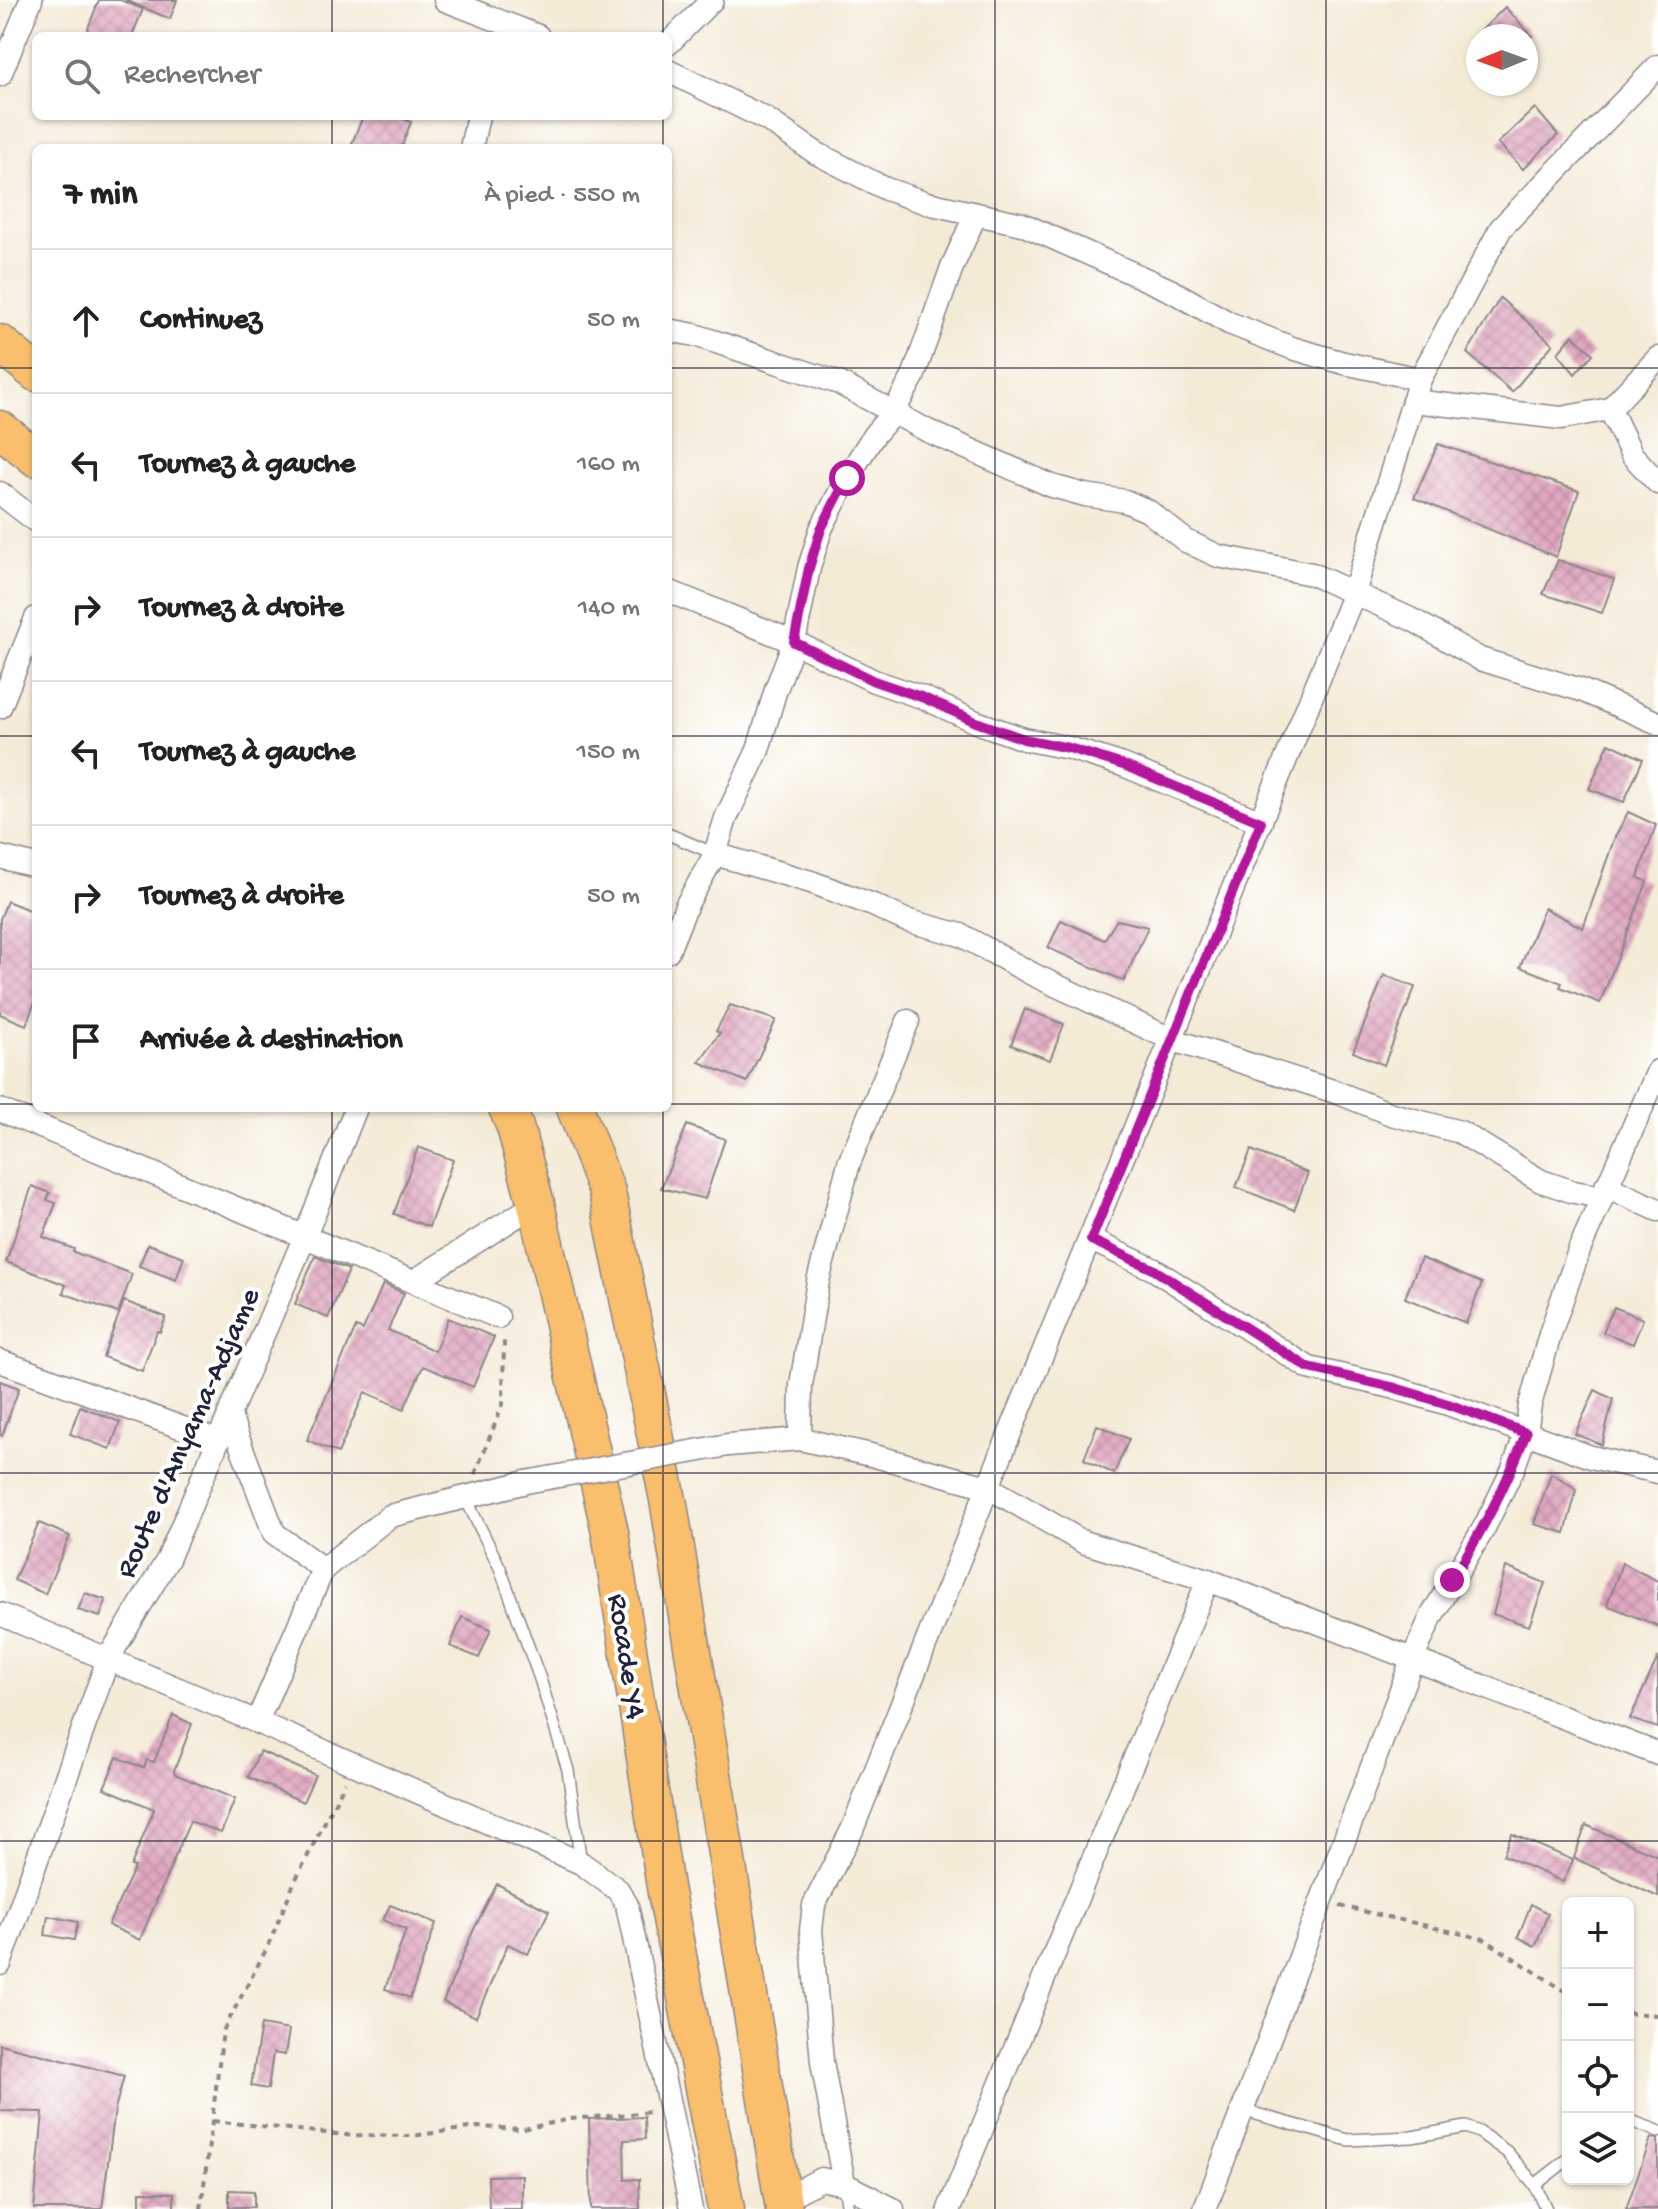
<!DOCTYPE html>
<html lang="fr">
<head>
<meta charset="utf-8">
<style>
	body { margin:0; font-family:"Gochi Hand",sans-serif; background:#f6f6f6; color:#222 }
	.controls { position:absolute; right:24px; bottom:24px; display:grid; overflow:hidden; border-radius:12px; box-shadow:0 2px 6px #0004 }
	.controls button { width:72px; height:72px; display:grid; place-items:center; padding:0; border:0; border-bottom:2px solid #e0e0e0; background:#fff; color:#222; font:40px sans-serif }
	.compass { position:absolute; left:1466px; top:24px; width:72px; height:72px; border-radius:50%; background:#fff; box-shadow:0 2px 6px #0004; rotate:269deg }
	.stop { position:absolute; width:24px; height:24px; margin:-18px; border:6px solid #b5179e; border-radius:50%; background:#fff }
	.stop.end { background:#b5179e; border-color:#fff; box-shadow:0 2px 8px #0008 }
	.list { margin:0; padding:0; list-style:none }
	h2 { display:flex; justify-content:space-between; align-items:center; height:104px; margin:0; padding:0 32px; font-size:34px }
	h2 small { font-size:26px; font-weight:400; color:#767676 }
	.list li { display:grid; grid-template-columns:52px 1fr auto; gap:24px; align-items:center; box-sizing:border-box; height:144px; padding:0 32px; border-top:2px solid #e0e0e0 }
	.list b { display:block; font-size:30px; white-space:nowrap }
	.list em { font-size:26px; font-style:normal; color:#767676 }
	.icon { flex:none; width:44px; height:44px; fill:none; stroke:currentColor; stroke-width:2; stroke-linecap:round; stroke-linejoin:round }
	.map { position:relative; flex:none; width:1658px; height:2209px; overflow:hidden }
	.search { position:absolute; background:#fff; box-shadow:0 2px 6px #0004; left:32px; top:32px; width:640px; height:88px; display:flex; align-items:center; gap:20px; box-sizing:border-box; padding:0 28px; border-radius:12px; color:#767676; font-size:30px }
	.panel { position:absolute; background:#fff; box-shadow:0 2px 6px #0004; left:32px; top:144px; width:640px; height:968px; border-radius:12px }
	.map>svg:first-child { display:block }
	.building { fill:url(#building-cross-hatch) }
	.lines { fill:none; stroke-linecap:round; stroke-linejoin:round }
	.service-casing { stroke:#8b8689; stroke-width:14 }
	.minor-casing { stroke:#8b8689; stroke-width:25 }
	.trunk-casing { stroke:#8b8689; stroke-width:39 }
	.path { stroke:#8b8689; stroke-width:4; stroke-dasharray:6 6; stroke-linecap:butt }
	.service { stroke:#fff; stroke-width:11 }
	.minor { stroke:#fff; stroke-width:22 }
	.trunk { stroke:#f9bf6c; stroke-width:36 }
	.minor-bridge-casing { stroke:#8b8689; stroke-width:25; stroke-linecap:butt }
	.minor-bridge { stroke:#fff; stroke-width:22 }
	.route { stroke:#b5179e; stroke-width:10 }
	.grid { fill:none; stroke:#22223b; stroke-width:2; stroke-opacity:0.55 }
	.labels { text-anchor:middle; stroke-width:8; stroke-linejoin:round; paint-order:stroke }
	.street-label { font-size:30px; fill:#22223b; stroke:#fff }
</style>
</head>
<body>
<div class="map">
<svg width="1658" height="2209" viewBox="0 0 1658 2209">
	<defs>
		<pattern id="building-cross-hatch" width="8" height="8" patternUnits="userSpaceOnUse" patternTransform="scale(2)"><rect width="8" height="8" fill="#e0a7bf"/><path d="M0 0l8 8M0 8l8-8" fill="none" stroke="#c08fa5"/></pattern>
	</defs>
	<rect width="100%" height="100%" fill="#fff"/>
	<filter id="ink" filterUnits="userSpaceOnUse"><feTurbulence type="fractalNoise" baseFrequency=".0125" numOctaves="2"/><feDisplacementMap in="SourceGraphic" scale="16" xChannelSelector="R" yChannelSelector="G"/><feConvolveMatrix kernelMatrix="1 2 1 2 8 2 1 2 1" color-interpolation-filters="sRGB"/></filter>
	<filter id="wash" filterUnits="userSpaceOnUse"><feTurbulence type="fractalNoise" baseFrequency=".006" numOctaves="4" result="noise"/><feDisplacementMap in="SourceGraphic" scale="32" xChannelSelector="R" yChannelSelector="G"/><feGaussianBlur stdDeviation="1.8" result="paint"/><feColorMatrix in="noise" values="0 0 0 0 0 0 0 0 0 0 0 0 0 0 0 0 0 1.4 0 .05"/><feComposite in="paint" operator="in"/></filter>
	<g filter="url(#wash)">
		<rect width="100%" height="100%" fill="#f4ebd7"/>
		<g id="blocks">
			<g class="building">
				<polygon points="99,0 120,0 143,9 132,36 85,36"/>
				<polygon points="125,0 177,0 170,19"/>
				<polygon points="1505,7 1532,36 1476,36"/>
				<polygon points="1535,108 1558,135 1523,169 1498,143"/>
				<polygon points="363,116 396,116 411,122 401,148 350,148"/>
				<polygon points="1500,298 1553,344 1512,392 1467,353"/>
				<polygon points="1573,335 1593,354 1575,374 1558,353"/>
				<polygon points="1438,444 1579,491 1556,557 1414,498"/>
				<polygon points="1558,560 1614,579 1602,613 1543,594"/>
				<polygon points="1609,743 1643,759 1624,802 1589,789"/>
				<polygon points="1628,812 1656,825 1638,877 1647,882 1600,1003 1560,987 1562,983 1520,967 1544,908 1583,928 1615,837"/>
				<polygon points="7,901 36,913 36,999 26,1025 0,1014 0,919"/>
				<polygon points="1061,920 1104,940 1117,920 1148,927 1124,981 1048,948"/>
				<polygon points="1384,975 1415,987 1384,1065 1353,1052"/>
				<polygon points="730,1005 776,1020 747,1082 699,1062 720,1033 716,1031"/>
				<polygon points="1025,1009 1064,1024 1050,1060 1011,1045"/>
				<polygon points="687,1125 725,1139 705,1199 661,1188"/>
				<polygon points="418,1147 453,1160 429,1227 394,1214"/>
				<polygon points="1251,1150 1308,1173 1294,1210 1236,1187"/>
				<polygon points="32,1186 50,1193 47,1200 56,1203 43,1237 74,1249 73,1252 132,1274 118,1313 63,1293 66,1285 6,1262"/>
				<polygon points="148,1244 184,1257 176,1280 139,1266"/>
				<polygon points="315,1256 349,1270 328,1318 295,1304"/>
				<polygon points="1421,1258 1482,1283 1466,1323 1405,1298"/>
				<polygon points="383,1284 404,1293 388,1330 435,1351 448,1318 494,1337 473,1387 423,1366 404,1409 365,1392 338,1453 307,1440 356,1327 363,1330"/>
				<polygon points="124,1301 166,1317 160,1332 157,1331 142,1371 103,1357"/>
				<polygon points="1614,1307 1643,1319 1633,1344 1603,1332"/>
				<polygon points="0,1381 19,1388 2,1436 0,1435"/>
				<polygon points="1595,1390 1613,1399 1602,1445 1575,1434"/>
				<polygon points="80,1406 120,1422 110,1449 70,1434"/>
				<polygon points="1097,1425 1129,1439 1114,1474 1084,1459"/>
				<polygon points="1551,1473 1577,1489 1565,1533 1534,1524"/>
				<polygon points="39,1523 70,1536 45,1594 14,1580"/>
				<polygon points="1622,1563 1658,1581 1658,1626 1607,1605"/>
				<polygon points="1506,1567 1545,1583 1529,1626 1493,1614"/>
				<polygon points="85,1593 106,1600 100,1617 78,1610"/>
				<polygon points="462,1617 491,1629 479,1658 450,1646"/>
				<polygon points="1658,1657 1658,1728 1630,1719"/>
				<polygon points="173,1715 192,1724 174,1771 175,1774 235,1799 221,1833 190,1821 140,1940 108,1925 135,1867 131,1866 154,1809 104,1788 117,1757 144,1768 147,1760 154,1762"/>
				<polygon points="260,1751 315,1775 303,1802 248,1777"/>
				<polygon points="1586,1825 1658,1856 1658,1897 1574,1858"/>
				<polygon points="1512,1834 1573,1860 1563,1882 1503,1855"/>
				<polygon points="497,1884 549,1911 528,1954 508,1944 476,2017 443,2002 473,1931"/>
				<polygon points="1531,1904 1548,1914 1535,1946 1518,1937"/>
				<polygon points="390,1905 436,1923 410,1998 385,1989 406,1930 383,1920"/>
				<polygon points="48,1916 78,1922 74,1940 45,1935"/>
				<polygon points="261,2025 289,2030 285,2055 273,2053 268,2089 251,2086"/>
				<polygon points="0,2044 124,2076 115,2109 102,2209 34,2209 43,2112 0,2111"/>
				<polygon points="644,2117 645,2139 624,2140 625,2180 639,2179 640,2209 591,2209 589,2119"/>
				<polygon points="1651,2138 1658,2139 1658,2209 1626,2209"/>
				<polygon points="522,2175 522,2209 489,2209 488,2176"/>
				<polygon points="229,2190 254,2191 254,2207 229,2207"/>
				<polygon points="140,2192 174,2193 174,2209 140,2209"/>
			</g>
		</g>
	</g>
	<g filter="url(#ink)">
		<use href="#blocks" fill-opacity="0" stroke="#8b8689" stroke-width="2"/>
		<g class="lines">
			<defs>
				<g id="service">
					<polyline points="668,834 715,854"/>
					<polyline points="466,1499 500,1568 540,1679 568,1770 581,1863"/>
					<polyline points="1242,2110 1348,2140 1412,2137 1466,2127 1479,2132 1507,2152 1535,2185 1546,2209"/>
					<polyline points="1628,2120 1658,2131"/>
					<polyline points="1535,2185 1568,2159"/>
					<polyline points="844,2186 848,2209"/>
				</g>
				<g id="minor">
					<polyline points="445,0 538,36"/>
					<polyline points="668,44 712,0"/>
					<polyline points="668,71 766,119 816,153 886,189 927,203 1022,224 1172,291 1229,323 1292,348 1344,363 1420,379"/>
					<polyline points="0,75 31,0"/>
					<polyline points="471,148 478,116"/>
					<polyline points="668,330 695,335 839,383 928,431 1052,486 1085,495 1125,501 1148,511 1186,541 1218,556 1312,574 1415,621 1480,659 1581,690 1658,723"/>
					<polyline points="1413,401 1561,418 1610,409 1658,358"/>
					<polyline points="1610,409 1632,455 1658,483"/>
					<polyline points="0,493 36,521"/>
					<polyline points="668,591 794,642 874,681 924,698 976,722 1024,739 1069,748 1123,765 1261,822"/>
					<polyline points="0,707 36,618"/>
					<polyline points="715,854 811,882 873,905 905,920 961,935 1034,975 1173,1040 1336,1092 1391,1114 1460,1132 1541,1181 1574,1192 1601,1197"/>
					<polyline points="0,857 36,866"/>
					<polyline points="668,951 687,904 715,854 726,818 758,750 776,689 794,642 809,568 821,529 847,478 874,435 893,413 913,377 952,267 976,214"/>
					<polyline points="0,1110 498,1317"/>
					<polyline points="1606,1186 1658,1210"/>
					<polyline points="1091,1240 1153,1269 1309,1368 1392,1387 1448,1404 1591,1457 1658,1472"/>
					<polyline points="414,1281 536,1204"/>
					<polyline points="0,1361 218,1441"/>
					<polyline points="229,1414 274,1533 323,1569"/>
					<polyline points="800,1439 801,1385 818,1281 849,1163 908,1021"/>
					<polyline points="728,1445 800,1439 871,1455 988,1487 1083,1542 1208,1580 1658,1754"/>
					<polyline points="0,1614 257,1722 581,1863 618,1890 627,1905 691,2209"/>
					<polyline points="257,1722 323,1569 390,1516 526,1482"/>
					<polyline points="0,1964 108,1659 168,1559 305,1236 356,1108"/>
					<polyline points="844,2184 822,2062 811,1930 814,1905 852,1830 988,1487 1354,593 1420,379 1501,228 1658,66"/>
					<polyline points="782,2200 821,2179 844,2184 893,2209"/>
					<polyline points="949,2209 1208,1580"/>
					<polyline points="1205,2209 1413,1658 1432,1615 1484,1528 1513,1469 1526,1433 1530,1405 1551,1331 1580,1248 1658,1071"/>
				</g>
				<g id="trunk">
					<polyline points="0,343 36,373"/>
					<polyline points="0,429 36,458"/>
					<polyline points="507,1108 515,1127 536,1204 610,1532 665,1887 726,2209"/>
					<polyline points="575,1108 607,1192 669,1505 784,2209"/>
				</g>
			</defs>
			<use href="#service" class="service-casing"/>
			<use href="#minor" class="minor-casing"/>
			<use href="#trunk" class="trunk-casing"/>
			<g class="path">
				<polyline points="475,1474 503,1404 504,1337"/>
				<polyline points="1340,1906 1484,1939 1568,1993"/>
				<polyline points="1628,2013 1658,2015"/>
				<polyline points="213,2121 345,2135 412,2136 477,2127 523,2129 571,2119 652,2112"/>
				<polyline points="201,2209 223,2031 268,1946 294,1883 345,1782"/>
			</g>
			<use href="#service" class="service"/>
			<use href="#minor" class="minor"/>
			<use href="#trunk" class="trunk"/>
			<defs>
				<polyline id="minor-bridge" points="526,1482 728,1445"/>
			</defs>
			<use href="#minor-bridge" class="minor-bridge-casing"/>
			<use href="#minor-bridge" class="minor-bridge"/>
		</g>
	</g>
	<g class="lines" filter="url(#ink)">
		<path class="route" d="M847,478L821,529L809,568L794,642L874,681L924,698L976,722L1024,739L1069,748L1123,765L1261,822L1091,1240L1153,1269L1309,1368L1392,1387L1448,1404L1526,1433C1507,1485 1481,1532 1452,1580"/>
	</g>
	<path class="grid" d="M332,0V36M663,0V36M995,0V2209M1326,0V2209M332,116V148M663,116V148M0,368H36M668,368H1658M0,736H36M668,736H1658M0,1104H36M668,1104H1658M332,1108V2209M663,1108V2209M0,1473H1658M0,1841H1658"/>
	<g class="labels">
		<g class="street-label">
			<text transform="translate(186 1432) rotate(-66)" y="10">Route d'Anyama-Adjame</text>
			<text transform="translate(629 1656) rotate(81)" y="10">Rocade Y4</text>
		</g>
	</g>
</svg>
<div class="controls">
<button>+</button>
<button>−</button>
<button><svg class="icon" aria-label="locate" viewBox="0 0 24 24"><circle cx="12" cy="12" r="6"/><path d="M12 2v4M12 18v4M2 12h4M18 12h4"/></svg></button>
<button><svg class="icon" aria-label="layers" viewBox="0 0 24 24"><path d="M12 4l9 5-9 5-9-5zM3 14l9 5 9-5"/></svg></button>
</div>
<svg class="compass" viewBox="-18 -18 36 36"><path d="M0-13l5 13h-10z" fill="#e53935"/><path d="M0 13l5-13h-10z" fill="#767676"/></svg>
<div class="stop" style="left:847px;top:478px"></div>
<div class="stop end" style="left:1452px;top:1580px"></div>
<div class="search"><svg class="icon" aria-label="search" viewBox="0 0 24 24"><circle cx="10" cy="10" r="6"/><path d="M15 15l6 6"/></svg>Rechercher</div>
<section class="panel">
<h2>7 min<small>À pied · 550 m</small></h2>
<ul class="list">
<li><svg class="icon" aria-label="ahead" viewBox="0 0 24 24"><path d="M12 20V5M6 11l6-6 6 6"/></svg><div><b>Continuez</b></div><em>50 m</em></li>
<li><svg class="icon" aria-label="left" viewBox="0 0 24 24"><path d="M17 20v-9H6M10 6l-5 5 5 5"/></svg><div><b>Tournez à gauche</b></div><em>160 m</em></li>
<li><svg class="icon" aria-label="right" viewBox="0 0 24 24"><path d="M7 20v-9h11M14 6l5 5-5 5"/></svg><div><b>Tournez à droite</b></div><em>140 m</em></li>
<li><svg class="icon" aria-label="left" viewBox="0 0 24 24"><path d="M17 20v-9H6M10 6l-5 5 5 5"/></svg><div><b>Tournez à gauche</b></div><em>150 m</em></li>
<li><svg class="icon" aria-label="right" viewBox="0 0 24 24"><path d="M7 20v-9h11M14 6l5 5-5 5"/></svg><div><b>Tournez à droite</b></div><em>50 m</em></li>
<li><svg class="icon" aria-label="arrive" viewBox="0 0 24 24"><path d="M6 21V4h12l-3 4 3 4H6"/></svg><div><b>Arrivée à destination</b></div></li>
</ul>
</section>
</div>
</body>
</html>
